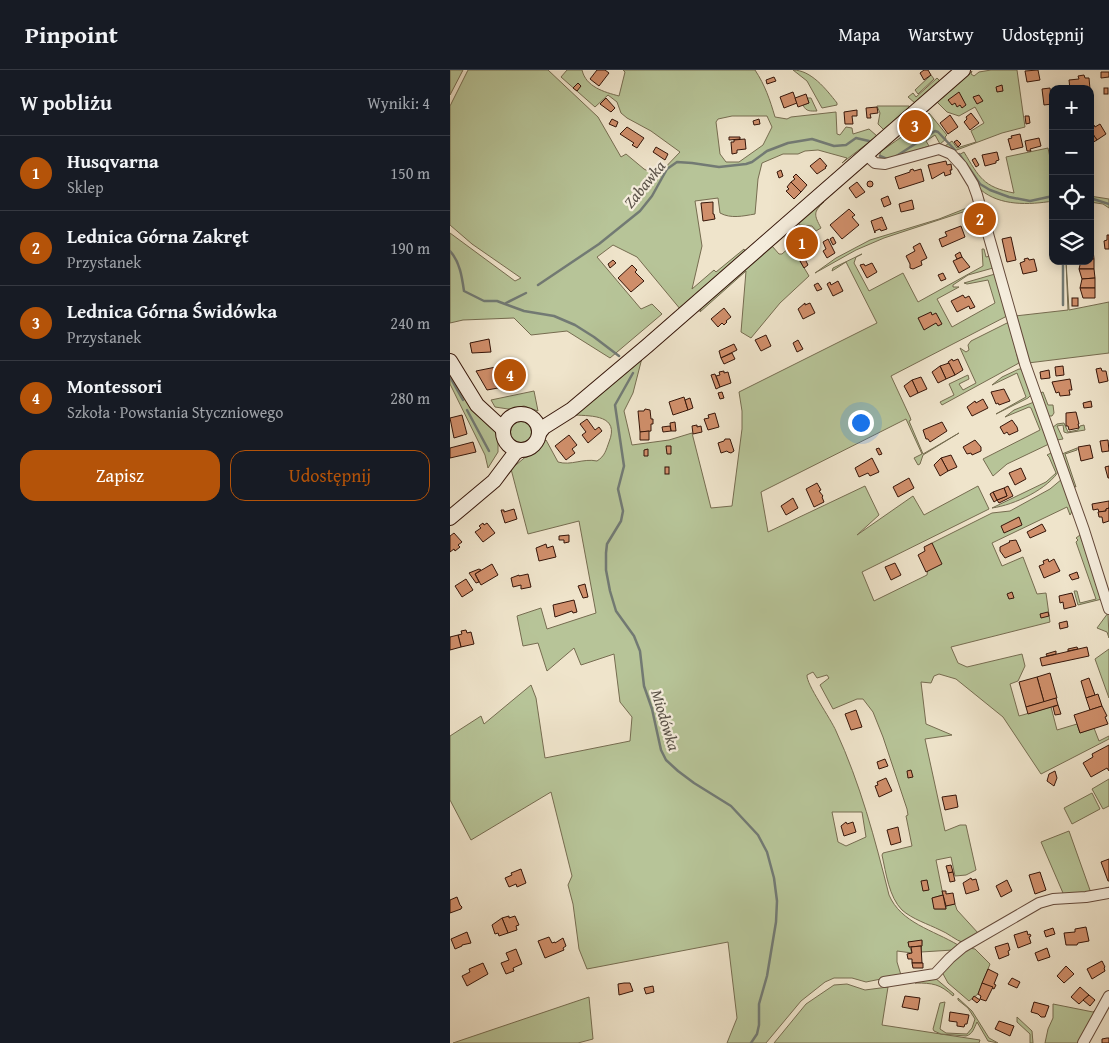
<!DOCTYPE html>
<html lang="pl">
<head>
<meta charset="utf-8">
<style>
	body { margin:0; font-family:"Gentium Book Plus",serif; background:#242831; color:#f1f3f6 }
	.controls { position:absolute; right:15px; top:15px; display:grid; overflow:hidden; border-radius:10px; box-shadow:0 2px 12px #0003 }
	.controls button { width:45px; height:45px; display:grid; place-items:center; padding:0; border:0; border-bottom:1px solid #363941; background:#171b24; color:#f1f3f6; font:25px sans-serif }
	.you { position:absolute; left:410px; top:352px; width:18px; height:18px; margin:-12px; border:4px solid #fff; border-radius:50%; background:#1a73e8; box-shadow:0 0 0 8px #1a73e833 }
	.badge { display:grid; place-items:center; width:32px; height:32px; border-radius:50%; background:#b45309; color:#fff; font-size:16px; font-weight:700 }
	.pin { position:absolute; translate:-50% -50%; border:2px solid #fff; box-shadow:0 1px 5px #0006 }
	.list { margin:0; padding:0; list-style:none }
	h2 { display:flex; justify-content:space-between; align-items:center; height:65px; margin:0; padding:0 20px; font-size:21px }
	h2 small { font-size:16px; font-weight:400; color:#9ea1a6 }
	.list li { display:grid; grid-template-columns:32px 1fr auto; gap:15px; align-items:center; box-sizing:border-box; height:75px; padding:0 20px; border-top:1px solid #363941 }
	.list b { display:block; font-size:19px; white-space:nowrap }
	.list p { margin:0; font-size:16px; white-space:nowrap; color:#9ea1a6 }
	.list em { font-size:16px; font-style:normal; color:#9ea1a6 }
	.actions { display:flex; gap:10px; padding:15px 20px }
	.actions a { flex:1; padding:11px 0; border:1px solid #b45309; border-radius:15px; text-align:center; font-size:18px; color:#b45309 }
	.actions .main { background:#b45309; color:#fff }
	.icon { flex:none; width:28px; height:28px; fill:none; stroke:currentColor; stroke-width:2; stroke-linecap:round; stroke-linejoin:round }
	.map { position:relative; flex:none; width:659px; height:973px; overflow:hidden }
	header { display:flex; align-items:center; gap:30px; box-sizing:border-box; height:70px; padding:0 25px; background:#171b24; border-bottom:1px solid #363941 }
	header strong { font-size:24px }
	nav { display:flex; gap:28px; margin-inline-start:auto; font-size:18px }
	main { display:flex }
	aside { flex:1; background:#171b24 }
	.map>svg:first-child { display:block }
	.green { fill:#b7c498; stroke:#766c50; fill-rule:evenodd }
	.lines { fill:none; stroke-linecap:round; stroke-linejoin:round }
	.stream { stroke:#727a74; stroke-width:2.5 }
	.building { fill:#d08f6b; stroke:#351509 }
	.street-casing { stroke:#64493a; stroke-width:12 }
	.secondary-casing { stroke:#351509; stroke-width:16 }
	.street { stroke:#f5eddd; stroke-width:10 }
	.secondary { stroke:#f5eddd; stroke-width:14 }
	.labels { text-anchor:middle; stroke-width:4.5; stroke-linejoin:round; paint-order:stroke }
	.water-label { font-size:16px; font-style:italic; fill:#585047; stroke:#f5eddd }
</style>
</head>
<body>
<header>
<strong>Pinpoint</strong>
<nav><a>Mapa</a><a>Warstwy</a><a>Udostępnij</a></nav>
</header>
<main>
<aside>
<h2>W pobliżu<small>Wyniki: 4</small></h2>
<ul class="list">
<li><span class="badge">1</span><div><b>Husqvarna</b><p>Sklep</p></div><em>150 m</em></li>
<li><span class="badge">2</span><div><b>Lednica Górna Zakręt</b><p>Przystanek</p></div><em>190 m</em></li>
<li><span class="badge">3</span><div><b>Lednica Górna Świdówka</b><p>Przystanek</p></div><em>240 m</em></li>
<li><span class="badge">4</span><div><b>Montessori</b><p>Szkoła · Powstania Styczniowego</p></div><em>280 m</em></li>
</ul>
<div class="actions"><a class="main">Zapisz</a><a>Udostępnij</a></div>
</aside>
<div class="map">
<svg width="659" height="973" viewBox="0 0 659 973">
	<rect width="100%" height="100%" fill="#efe4cb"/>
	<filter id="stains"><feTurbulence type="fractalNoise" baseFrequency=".004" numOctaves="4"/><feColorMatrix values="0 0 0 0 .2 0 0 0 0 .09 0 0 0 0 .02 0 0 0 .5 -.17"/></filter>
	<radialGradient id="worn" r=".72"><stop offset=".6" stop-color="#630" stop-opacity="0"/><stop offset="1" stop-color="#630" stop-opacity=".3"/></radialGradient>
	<g class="green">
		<polygon points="0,0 13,0 0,25"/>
		<path d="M18,0H98L148,47L171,87L176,84L194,99L207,106L230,82L201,61L177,48L171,43L167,32L158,25L145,37L111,7L117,0H132C136,17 154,22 169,26L175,2L173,0H305C315,15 320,30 325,47L337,49L341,47L386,42L387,64L390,65L396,57L402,58L403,64L419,59L427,66L392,93L397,88L368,80L355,81L348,84H333L312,93L308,109L305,144C293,146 281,149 270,143L268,128L245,131L252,176L242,219L264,200L266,202L294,179L296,183L231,240L187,187L163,175L147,187L191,239L202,234L212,244L160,288L117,261L81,265L64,248L13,250L0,253V163L65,211L71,208L22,174L0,155V36ZM282,46H317L322,57L313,75L289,92H276L270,84L266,52L268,49Z"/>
		<path d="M343,0C361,0 376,19 387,33V35L372,38L357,11Z"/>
		<polygon points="541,0 567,0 575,57 552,63 504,81 499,80 495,76 502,71 507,78 526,72 521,61 534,53 525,37 509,46 497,42 487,32 522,1 521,4 524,6 529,2"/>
		<polygon points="481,5 484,9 468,24 465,20"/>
		<polygon points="487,8 490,11 465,33 458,27 463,23 466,27"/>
		<path d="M357,28H361L367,41C361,41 356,42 353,35L359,33Z"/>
		<polygon points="427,36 459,36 460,38 434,60 428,54 430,43"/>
		<polygon points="479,43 497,65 495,67 496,69 490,74 485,65 476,71 479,76 438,90 430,88 430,82 460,61 462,63"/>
		<path d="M598,78L603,102V131C579,135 550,136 531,120L507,86L514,82C529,107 533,117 564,123L556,87Z"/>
		<polygon points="640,126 659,129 659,138 653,134 640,132"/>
		<path d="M372,132H374C363,142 364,145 371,158L366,161L362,156L349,155V153Z"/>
		<polygon points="527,134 528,136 525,138 434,168 406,180 365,203 386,188 420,170 489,149"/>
		<polygon points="322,176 329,184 332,184 341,176 359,206 330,233 301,268 291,262 296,201 250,242 251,238"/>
		<path d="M532,179H534L536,187L540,186L543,198L518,205L503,215V217H509L487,229L502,257L545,233L538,210L517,214L514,213L545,204L557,246L441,306L460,347L461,350L459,351L473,384L509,363L473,385L470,394L468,395L464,388L472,384L456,349L311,422L318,462L415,416L429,445L407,465L463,426L474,445L528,416L539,439L412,502L424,531L477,505L482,473L542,443L560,441L600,419L612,409L623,440L620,445L617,437L542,473L552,496L573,487L587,524L596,523L600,552L501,577L508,593L517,597L572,584L575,596L568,611L560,614L569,646L601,637L607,660L627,654L630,663L644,658L649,671L659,666V669L591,704L553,647L506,609L489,604L484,606L481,613L471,612L476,654L502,665L475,669L495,761L510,755H516L526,800L516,805L505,806L501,787L486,790L493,825L482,828L485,839H496V836L505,834L507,840L529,864L514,873C505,870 498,863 490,860C478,854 462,849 452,840C439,827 436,803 432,785L433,783L462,776L456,746L458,745L457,739L433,667L423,642L413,629H407L383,639L370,615L379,608L377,605L367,608L363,602L357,605C356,614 381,649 386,661C410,713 425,769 439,825C451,853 483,860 508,875L503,880L471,882L472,871L458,872L462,883L447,881V892L451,905L416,912L402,908H384L375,912L351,931L316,973H277L287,948L278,872L137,899L129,879L123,834L118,815L122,806L101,722L21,770L0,730V666L31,646L34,654L81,615L86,628L95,688L180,671L182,647L170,632L164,584L131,595L124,578L97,601L88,573L73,576L67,546L91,538L97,559L146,543L129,451L78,464L61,399L96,370L108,392C121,396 133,388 147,391C155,386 156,380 159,372C170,345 142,346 125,345L192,288L183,323L174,341L182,375L219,370L242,363L261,438L282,436L292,359V341L289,322L427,253L396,192L382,201L383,198L412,184L406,187L404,193L419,221L453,203L468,232L533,196ZM382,742H412L416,767L396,776L388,772Z"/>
		<polygon points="616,191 619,240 659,232 659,283 578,293 565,246 618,240"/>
		<polygon points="557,253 559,253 569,293 492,335 490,332 504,325 499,314 518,305 519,309 509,314 513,320 526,313 510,278 516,282 519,280 518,275 521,271"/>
		<polygon points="569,299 573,299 581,325 578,328 546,344 576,327 567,303 542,315 552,307"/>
		<polygon points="2,306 45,360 48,372 48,382 38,398 35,385 0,314 0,307"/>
		<polygon points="84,321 88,341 74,336 58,339 45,337 41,330"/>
		<polygon points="593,322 598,335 603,335 604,343 602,346 598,346 590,323"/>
		<polygon points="584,332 599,374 557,394 543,406 533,389 590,360 581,338 579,337 555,347 564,340"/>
		<circle cx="72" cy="362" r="13"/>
		<polygon points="614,353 618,362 628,360 630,356 634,355 635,360 617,363 614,362 613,355 607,356 613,369 607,370 602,358 607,354"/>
		<polygon points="627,378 627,380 615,384 626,417 623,416 612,384"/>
		<path d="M601,383L604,384L610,399C599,419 564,435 542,438L596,412L606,403L599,387L597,385Z"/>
		<polygon points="630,465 652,529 628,535 624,521 627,521 630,533 646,529 626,472 628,470 626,468"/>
		<polygon points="658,543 659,568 657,562 647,558"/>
		<polygon points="659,579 659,628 645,589"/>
		<polygon points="659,709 659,736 653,739 642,719"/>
		<polygon points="642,723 650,739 622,754 614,738"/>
		<polygon points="619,761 641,823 659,817 659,821 640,825 613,826 612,824 613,823 591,772"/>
		<polygon points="519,878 525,879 540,894 528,924 519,931 498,913 492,902 494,898"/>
		<path d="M485,908L504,924L503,926C490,914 483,913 465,913Z"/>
		<polygon points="397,914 415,920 438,917 432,955 530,970 529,973 324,973 356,934 384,915"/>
		<polygon points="139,927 143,969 128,973 3,973"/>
		<path d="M508,928L522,941L539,968L548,973L538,971L527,952C524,958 523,964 516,966L491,964L484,961L483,959L490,933L495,932L490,959L496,963L517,964L522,958L525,949L518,938L508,930Z"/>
		<polygon points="603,934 643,942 645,940 646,941 630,973 595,973 598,959 603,948"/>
		<polygon points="567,947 582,961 583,973 580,973 580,964 567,952"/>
	</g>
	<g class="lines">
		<g class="stream">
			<polyline points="509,84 516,94"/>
			<polyline points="430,86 437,89"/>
			<polyline points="445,87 485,61 488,62 505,80"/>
			<polyline points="519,98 530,114 540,120 559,127 580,131 603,126"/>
			<polyline points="640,128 659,134"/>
			<path d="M0,181C10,192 12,207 14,221L34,231H47L74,241L104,246L125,255L144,267L169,286"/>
			<polyline points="613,191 613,235"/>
			<polyline points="88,215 149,174 190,141 202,126 217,99 227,92 242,93 269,97 296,94 302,92 317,81 338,73 362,69 384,76 396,75 406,68 419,71"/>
			<polyline points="56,233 76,223"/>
			<polyline points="183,303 165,335 174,396 168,419 173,441 171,451 157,474 156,483 156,500 160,521 166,541 184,566 190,581 194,616 202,639 211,680 216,690 228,701 244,713 281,736 308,765 317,782 324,808 327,831 326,852 317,906 309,934 309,955 307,964 301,973"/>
			<polyline points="0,307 13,330"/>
			<polyline points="17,340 39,381"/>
		</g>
	</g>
	<g class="building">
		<polygon points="147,0 155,0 159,3 149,16 140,9"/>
		<polygon points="474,0 478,0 481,5 474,10 470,3"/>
		<polygon points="588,0 590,10 577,12 575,1"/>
		<polygon points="651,2 659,2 659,7 651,8"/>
		<polygon points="634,5 635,8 639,8 640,19 620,19 619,10 629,9 628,6"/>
		<polygon points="324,7 326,11 317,14 316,10"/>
		<polygon points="128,13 131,16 127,21 123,18"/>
		<polygon points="552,15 553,21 547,22 546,17"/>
		<polygon points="600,18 602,34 594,35 592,19"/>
		<rect x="654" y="18" width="4" height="6"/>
		<polygon points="343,22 347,33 334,38 330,27"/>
		<polygon points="509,22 516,35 512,38 510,35 507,37 505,33 502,35 498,30"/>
		<polygon points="356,24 359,33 348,37 345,28"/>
		<polygon points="529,25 533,31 527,34 523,27"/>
		<polygon points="156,28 165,38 161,42 150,34"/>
		<polygon points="427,37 428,43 420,44 421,48 417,48 416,38"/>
		<polygon points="407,40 407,46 402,46 403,54 395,54 394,42"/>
		<polygon points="521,43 529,53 520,60 514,52 517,49 516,47"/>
		<polygon points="500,45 508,57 498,64 490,53"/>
		<polygon points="575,46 579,46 580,53 576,54"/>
		<polygon points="162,49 168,52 166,57 159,54"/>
		<polygon points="309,49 310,54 304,55 303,51"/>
		<polygon points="650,54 656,64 647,70 640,60 642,59 641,57 644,55 645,57"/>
		<polygon points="177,57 194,68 187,78 182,75 184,73 170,64"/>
		<polygon points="640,60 647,70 640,74"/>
		<polygon points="570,64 573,77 561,80 558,69 562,68 561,66"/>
		<polygon points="279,67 290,67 290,69 279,70"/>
		<polygon points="589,68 591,76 580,79 581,81 577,81 575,71"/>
		<polygon points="295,69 296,79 287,80 287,83 282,84 281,72 284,72 284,70"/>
		<polygon points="507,70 511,74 508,77 504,72"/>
		<polygon points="206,77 218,84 215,90 203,82"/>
		<polygon points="547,82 549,90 546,91 546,93 535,96 532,85"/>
		<polygon points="370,88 377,96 375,97 376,98 367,104 360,96"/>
		<polygon points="525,88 529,95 526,97 522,90"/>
		<polygon points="496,91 497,95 501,94 502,100 500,100 501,104 495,106 494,102 482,109 478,95"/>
		<polygon points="463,99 464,101 471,99 474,111 449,119 445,107 460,102 460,100"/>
		<polygon points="331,100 333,106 329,108 327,102"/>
		<polygon points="346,104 357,115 351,122 341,112 345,109 343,107"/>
		<circle cx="420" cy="114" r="3"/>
		<polygon points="341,112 351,122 344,129 336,121 339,119 337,117"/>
		<polygon points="407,112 415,122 406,128 399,118"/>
		<polygon points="438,126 441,134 434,137 431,129"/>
		<polygon points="462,130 464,139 451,142 449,134"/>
		<polygon points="263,132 263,144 264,144 265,149 253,151 251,133"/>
		<polygon points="399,139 405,145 402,147 409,155 392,169 380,155"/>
		<polygon points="432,147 437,159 431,161 430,159 425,161 425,163 421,151"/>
		<polygon points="511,156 515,167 492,177 489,169 497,166 495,162"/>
		<polygon points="657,165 659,165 659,179 655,179 654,171 657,170"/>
		<polygon points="356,167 363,178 351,186 344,174"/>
		<polygon points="383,167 386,173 383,175 380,169"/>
		<polygon points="561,167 566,190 557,192 552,169"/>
		<polygon points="378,169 385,183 377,188 373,181 376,179 373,172"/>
		<rect x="640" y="170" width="3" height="10"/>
		<polygon points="470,173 477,188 471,191 472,195 463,199 460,198 460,194 456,186 465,181 463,177"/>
		<polygon points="344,174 351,186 348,188 341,176"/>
		<polygon points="640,180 643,180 644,189 640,189"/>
		<polygon points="510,182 512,187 507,189 505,185"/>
		<polygon points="512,187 520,197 509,203 503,191"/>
		<polygon points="578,188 579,190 584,189 587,201 573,204 570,193 575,191 574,189"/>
		<polygon points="355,189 358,195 354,198 350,191"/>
		<polygon points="640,189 644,189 644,199 629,199 631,191 640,191"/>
		<polygon points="163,190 166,193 160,198 158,194"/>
		<polygon points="422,193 427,202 417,208 410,195 414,194 415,196"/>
		<polygon points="182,195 187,200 185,202 194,211 181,222 168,208"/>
		<polygon points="629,199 644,199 645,208 632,209"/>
		<polygon points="493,203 496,209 491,211 488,205"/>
		<polygon points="645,208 645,218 630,218 632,209"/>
		<polygon points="388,211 393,221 383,226 377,214 380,212 381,215"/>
		<polygon points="368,213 372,219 367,221 364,215"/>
		<polygon points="630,218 645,218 645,228 633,228"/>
		<polygon points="513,225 515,228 519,226 525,237 520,239 519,236 507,242 501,231"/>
		<rect x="622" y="228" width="6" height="8"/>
		<polygon points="355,233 355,235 360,233 365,243 353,249 348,239"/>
		<polygon points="274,238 281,247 276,251 277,252 274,255 272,253 268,257 261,249"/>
		<polygon points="481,242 482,245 486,243 492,254 488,256 486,253 474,260 468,248"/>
		<polygon points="316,265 321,276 311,281 305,270"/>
		<polygon points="39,269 41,282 22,283 20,273"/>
		<polygon points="348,270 353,279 347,282 343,273"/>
		<polygon points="284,274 287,280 271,288 269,281"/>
		<polygon points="282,283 285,289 274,294 271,288"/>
		<polygon points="502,289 503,291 508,289 513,300 505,305 498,292"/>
		<polygon points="66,293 70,314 37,320 26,301"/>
		<polygon points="499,293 505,305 496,309 490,296"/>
		<polygon points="490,296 496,309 488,313 482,302"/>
		<polygon points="613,296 614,305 606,306 605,297"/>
		<polygon points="651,298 652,301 656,301 658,311 649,313 646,299"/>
		<polygon points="599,300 600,308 591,309 590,302"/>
		<polygon points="274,301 274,303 278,302 281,313 270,317 266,306 270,305 269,302"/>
		<polygon points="265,304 270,317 266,319 261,305"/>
		<polygon points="471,307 477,319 468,323 462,310"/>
		<polygon points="620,309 622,320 619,320 620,325 610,326 609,322 606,323 602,312"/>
		<polygon points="462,310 468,323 460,327 454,316"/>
		<polygon points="554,319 560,331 549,335 548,333 546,334 541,322"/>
		<polygon points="272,322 274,328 270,329 268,323"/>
		<polygon points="234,327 238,340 223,345 219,332"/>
		<polygon points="240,328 243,338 238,340 235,330"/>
		<polygon points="533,329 538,338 522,346 517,337 525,331 526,333"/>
		<polygon points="641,331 642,337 634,338 633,333"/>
		<polygon points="195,339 200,340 201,349 203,349 203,354 201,354 201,361 190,362 188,341 194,341"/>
		<polygon points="626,342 629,354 628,354 629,358 619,360 618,356 616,356 616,343"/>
		<polygon points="265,343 269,357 258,360 254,349 259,348 258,345"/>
		<polygon points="12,345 17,364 4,368 0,348"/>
		<polygon points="137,349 145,360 149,357 152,361 138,373 132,365 136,362 130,354"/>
		<polygon points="562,350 567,357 568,361 559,365 557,362 554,364 550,357"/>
		<polygon points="225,352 226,361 221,361 220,353"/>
		<polygon points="492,352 497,361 480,372 478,369 476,369 473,360"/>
		<polygon points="247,355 247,357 251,356 252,362 243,364 242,356"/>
		<polygon points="220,356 221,361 213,362 212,357"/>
		<polygon points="199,361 199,370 190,370 190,362"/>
		<polygon points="119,365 127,375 122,379 125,383 116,390 105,376"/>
		<polygon points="275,369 280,369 284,381 281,383 278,382 277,381 271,383 268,373 274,371"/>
		<polygon points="525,370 531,377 531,381 522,385 521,383 517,384 513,377"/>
		<polygon points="658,370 659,381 652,382 650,371"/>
		<polygon points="23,372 26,382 0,388 0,378"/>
		<polygon points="640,375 643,388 631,391 628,377"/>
		<polygon points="216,376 221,376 221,384 217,384"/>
		<polygon points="429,378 432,384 429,385 426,379"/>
		<polygon points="198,379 198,386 194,386 194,380"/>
		<polygon points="501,385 507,397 498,401 491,388"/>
		<polygon points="422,388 429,402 420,406 418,403 409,407 405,398"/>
		<polygon points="491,388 498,401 490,406 484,395"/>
		<polygon points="659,396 659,408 658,408 655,397"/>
		<rect x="215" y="397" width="4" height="7"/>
		<polygon points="571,398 576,409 565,415 559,403"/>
		<polygon points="459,408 464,418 448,427 443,417"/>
		<polygon points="367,413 371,420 369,421 373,426 372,427 374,432 364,437 356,419"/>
		<polygon points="558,416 563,426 549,433 547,430 557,426 554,418"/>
		<polygon points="554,418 557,426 547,430 543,422"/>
		<polygon points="543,422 547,430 544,432 540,424"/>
		<polygon points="343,428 348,438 336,445 331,436"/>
		<polygon points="659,431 659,438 656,439 656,441 649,442 648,439 643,440 642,434"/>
		<polygon points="659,438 659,451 653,453 652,447 649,447 648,442 656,441 656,439"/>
		<polygon points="64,439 67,449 55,453 51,440 54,440 54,442"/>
		<polygon points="569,447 572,455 554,463 551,456"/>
		<polygon points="33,453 34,455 37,453 45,463 33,472 25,462 31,458 29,456"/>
		<polygon points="592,454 596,461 580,468 577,462"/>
		<polygon points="4,463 12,472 8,475 10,477 5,481 4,479 0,482 0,466"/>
		<polygon points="119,465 119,472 114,473 114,470 109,470 109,466"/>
		<polygon points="566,470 571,481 555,488 550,481 550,477 560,472 559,471"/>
		<polygon points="482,473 492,494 476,502 468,485 475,481 474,477"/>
		<polygon points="96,474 97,478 103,476 106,487 89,491 86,478"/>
		<polygon points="598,489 599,492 604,489 610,501 594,508 589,496 594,494 593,491"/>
		<polygon points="445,493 451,505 441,510 435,497"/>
		<polygon points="42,494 48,505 31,515 25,504"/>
		<polygon points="29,499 31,500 25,504 29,512 26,513 19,503"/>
		<polygon points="627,502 629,508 622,510 619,505"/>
		<polygon points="78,504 81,517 71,519 71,515 63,517 61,508 69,505 69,506"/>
		<polygon points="16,509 23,520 12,527 5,516"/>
		<polygon points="135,514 138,527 133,528 128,516"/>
		<polygon points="562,522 564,528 559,529 557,524"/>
		<polygon points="622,523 626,536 614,539 613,532 610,533 609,526"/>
		<polygon points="124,530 127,542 123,543 122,541 105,547 103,535"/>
		<polygon points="598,542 599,546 591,548 590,544"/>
		<polygon points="617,551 618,557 610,559 609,553"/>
		<polygon points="16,560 17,563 21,562 24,574 11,577 8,565 12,564 11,561"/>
		<polygon points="8,565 11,577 0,580 0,567"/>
		<polygon points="627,577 628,579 618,581 618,579"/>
		<polygon points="637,577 639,586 592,596 590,588"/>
		<polygon points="606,581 606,584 597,586 596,584"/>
		<polygon points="600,603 607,628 594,632 587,607"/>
		<polygon points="587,607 594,632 576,637 569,612"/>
		<polygon points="639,608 645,625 636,628 631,611"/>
		<polygon points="648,624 652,636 640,640 636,628"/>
		<polygon points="606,628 608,635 578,644 576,637"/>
		<polygon points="608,635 611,644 605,645 603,637"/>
		<polygon points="652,636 657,646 655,647 658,654 630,663 624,645"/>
		<polygon points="406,640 412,657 401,660 395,644"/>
		<polygon points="659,675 659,701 657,698 641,707 633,693 643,687 642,684"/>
		<polygon points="435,689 438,696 429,699 427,692"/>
		<polygon points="461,700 463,707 458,708 457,701"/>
		<polygon points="605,701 607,708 604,716 597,711 599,704"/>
		<polygon points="436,708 442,721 429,727 425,716 428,715 427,712"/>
		<polygon points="506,725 508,737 495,740 492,727"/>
		<polygon points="396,752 397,754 403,752 406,762 394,766 391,756"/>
		<polygon points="448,757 451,772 441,775 437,760"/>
		<polygon points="659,789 659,811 658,811 651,792"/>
		<polygon points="501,795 503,802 498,803 496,796"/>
		<polygon points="71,799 76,813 67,817 66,814 59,817 55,808 62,805 61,803"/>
		<polygon points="503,802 505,811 500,812 498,803"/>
		<polygon points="590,802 596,820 585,824 579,805"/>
		<polygon points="521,808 522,810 526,809 529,820 516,824 513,813"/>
		<polygon points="477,810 479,820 473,821 471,811"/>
		<polygon points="557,810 562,821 551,827 546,816"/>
		<polygon points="492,821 496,821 496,824 503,823 505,834 496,836"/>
		<polygon points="493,825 496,839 484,839 482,828"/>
		<polygon points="7,827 10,835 12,837 11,839 0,843 0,830"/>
		<polygon points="59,846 59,848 65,846 69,855 66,856 67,860 58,863 52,848"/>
		<polygon points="52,848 58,863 49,866 48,863 45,864 42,855"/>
		<polygon points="636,857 639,871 628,873 627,875 616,875 614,863 625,862 625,859"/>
		<polygon points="603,858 605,864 596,867 594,861"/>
		<polygon points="577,861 578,865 580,864 581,866 579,867 581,873 568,878 564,865"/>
		<polygon points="17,862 21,873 12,875 12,876 5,879 1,869"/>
		<polygon points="99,867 102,873 105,872 105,873 113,868 116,876 113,878 114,880 95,888 88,871"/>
		<polygon points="472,870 472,876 459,877 458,872"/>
		<polygon points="558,873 560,880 558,881 559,885 549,889 545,877"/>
		<polygon points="471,876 472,893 462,893 462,889 458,889 457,884 462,883 461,877"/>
		<polygon points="597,878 600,887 588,891 585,883"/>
		<polygon points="66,879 72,894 63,898 64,901 56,904 51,893 59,890 56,883"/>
		<polygon points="652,891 655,897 654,898 655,901 642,909 637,899"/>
		<polygon points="33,893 38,904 17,916 12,906 20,902 19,899"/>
		<polygon points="462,893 473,893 473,898 463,898"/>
		<polygon points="616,896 624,904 614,913 607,906"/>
		<polygon points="538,899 548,904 544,914 546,915 544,919 532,913"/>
		<polygon points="562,908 570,912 567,918 558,914"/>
		<polygon points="174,913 180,913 183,921 169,925 168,914"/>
		<polygon points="532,913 543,917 536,931 530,929 531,926 528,924"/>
		<polygon points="203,916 204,922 196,924 194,918"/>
		<polygon points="630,917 639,925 629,934 621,927"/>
		<polygon points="639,925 645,930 640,936 633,930"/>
		<polygon points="455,926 470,928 468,940 452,937"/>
		<polygon points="524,926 530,930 527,933 522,929"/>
		<polygon points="584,932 599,936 595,947 591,947 588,944 581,942"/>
		<polygon points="500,942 519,945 517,954 515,954 514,957 507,956 507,952 499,951"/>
		<polygon points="549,951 564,956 560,966 545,959"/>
		<polygon points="657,968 659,968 659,973 652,973 652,969"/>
	</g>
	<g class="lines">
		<defs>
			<g id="street">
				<polyline points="416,85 425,93 435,94 489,79 501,84 512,96 523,114 527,125 575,294 634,460 659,539"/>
				<polyline points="434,912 485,904 500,888 513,877 589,833 603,829 636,827 659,823"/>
				<polyline points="633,973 659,926"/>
			</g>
			<g id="secondary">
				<polyline points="0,291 27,335 53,359"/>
				<circle cx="71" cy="362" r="18"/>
				<polyline points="90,362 94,357 121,340 197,276 513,0"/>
				<polyline points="0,448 44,411 65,383 70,380"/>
			</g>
		</defs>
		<use href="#street" class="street-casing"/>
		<use href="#secondary" class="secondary-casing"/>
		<use href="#street" class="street"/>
		<use href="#secondary" class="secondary"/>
	</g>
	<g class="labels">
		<g class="water-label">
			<text transform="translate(194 114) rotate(-51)" y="6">Zabawka</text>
			<text transform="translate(216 650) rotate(73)" y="6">Miodówka</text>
		</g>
	</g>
	<rect width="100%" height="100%" filter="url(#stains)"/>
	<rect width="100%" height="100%" fill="url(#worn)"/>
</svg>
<div class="controls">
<button>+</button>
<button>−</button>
<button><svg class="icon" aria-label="locate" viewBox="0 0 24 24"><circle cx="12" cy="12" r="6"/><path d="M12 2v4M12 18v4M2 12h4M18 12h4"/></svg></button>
<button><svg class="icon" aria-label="layers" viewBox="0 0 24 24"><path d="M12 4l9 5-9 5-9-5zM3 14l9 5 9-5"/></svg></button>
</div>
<div class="you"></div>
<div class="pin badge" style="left:352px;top:173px">1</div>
<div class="pin badge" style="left:530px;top:149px">2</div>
<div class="pin badge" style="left:465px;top:56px">3</div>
<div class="pin badge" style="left:60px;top:305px">4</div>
</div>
</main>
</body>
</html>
